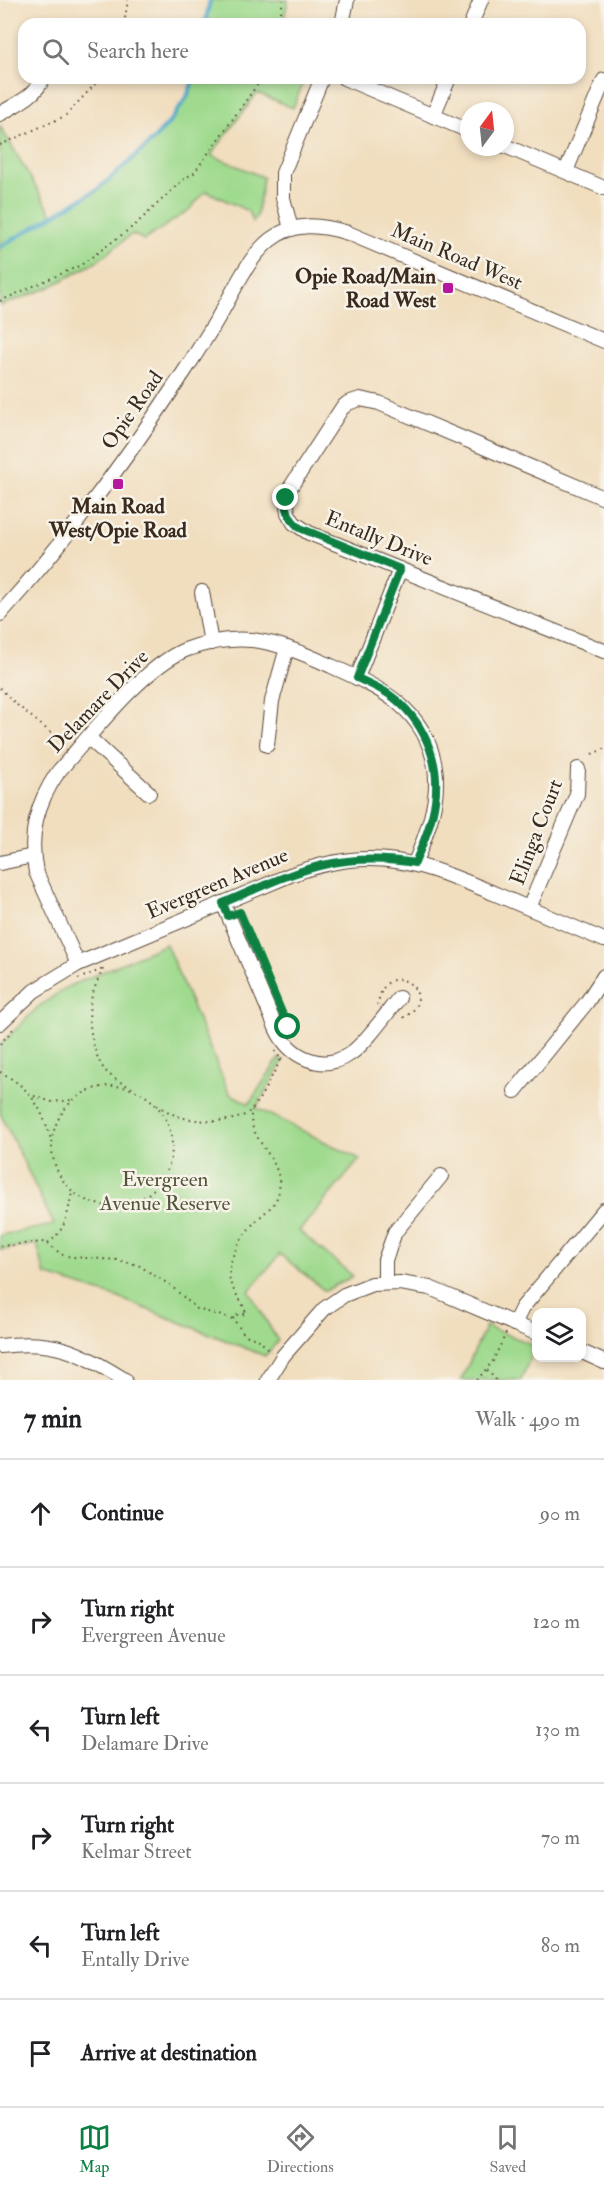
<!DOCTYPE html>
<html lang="en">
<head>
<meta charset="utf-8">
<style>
	body { margin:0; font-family:"IM FELL Double Pica",serif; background:#f6f6f6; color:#202124 }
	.controls { position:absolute; right:18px; bottom:18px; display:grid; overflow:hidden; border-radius:12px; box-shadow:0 3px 9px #0003 }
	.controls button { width:54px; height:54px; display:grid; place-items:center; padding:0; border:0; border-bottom:2px solid #e0e0e0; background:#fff; color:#202124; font:30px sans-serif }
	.compass { position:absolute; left:460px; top:102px; width:54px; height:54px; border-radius:50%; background:#fff; box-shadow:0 3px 9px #0003; rotate:15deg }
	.stop { position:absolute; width:18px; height:18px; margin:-14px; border:4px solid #0b8043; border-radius:50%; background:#fff }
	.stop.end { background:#0b8043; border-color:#fff; box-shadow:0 2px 6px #0008 }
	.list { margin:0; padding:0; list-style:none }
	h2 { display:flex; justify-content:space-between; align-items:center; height:78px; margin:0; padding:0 24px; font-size:26px }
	h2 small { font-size:20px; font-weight:400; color:#757577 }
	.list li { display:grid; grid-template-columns:39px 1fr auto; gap:18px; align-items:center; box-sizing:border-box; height:108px; padding:0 24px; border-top:2px solid #e0e0e0 }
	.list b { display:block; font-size:22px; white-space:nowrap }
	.list p { margin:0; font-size:20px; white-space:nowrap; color:#757577 }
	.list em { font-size:20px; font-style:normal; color:#757577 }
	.icon { flex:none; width:33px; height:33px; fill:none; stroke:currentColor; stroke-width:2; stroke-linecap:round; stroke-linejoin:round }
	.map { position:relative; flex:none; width:604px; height:1380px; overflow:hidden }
	.search { position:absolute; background:#fff; box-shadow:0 3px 9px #0003; left:18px; right:18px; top:18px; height:66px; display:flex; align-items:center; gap:15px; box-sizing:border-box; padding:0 21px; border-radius:18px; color:#757577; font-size:22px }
	.sheet { height:726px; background:#fff }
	nav { display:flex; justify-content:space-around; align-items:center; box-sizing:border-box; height:84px; border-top:2px solid #e0e0e0; background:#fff; font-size:16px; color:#757577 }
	nav a { display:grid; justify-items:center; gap:3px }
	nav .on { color:#0b8043 }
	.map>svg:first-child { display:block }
	.green { fill:#9fda8e; stroke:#6d8256; stroke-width:1.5 }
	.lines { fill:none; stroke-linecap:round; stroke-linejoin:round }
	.stream { stroke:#4ea7cb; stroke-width:4 }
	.street-casing { stroke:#564536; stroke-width:16 }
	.path { stroke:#564536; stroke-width:2; stroke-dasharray:1.5 4.5; stroke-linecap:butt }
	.street { stroke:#fff; stroke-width:14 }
	.route { stroke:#0b8043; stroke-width:8 }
	.poi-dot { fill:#b5179e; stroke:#f7f3e8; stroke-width:2 }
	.labels { text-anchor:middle; stroke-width:5; stroke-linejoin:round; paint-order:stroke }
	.street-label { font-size:21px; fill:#3b2a1e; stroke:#f7f3e8 }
	.poi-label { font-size:21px; font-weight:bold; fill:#3b2a1e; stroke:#f7f3e8; text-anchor:end }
	.park-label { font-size:21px; fill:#54563a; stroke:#f7f3e8 }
</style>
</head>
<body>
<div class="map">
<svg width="604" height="1380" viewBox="0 0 604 1380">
	<rect width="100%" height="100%" fill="#f7f3e8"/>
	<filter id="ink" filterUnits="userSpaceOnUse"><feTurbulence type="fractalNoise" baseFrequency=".0167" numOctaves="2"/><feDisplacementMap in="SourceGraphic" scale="12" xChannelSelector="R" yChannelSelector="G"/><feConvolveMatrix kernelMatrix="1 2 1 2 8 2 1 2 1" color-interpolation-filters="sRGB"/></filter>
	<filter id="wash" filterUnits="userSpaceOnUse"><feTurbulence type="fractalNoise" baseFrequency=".008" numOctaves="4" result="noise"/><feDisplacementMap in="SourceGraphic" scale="24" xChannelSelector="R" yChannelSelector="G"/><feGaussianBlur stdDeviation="1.35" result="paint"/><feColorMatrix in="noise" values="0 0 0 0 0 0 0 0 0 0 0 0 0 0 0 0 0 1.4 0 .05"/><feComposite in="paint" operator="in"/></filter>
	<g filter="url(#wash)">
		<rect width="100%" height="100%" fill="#f1debf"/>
		<g class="green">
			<polygon points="210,0 288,0 283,24 205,24"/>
			<polygon points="194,78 305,78 293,108 257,93 211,155 263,177 257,215 253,222 248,211 206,191 189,210 144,240 132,234 96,262 48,288 0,306 0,126 53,216 98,189 148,145 168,124 187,97"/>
			<polygon points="166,944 229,1093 249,1104 279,1058 283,1061 256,1108 360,1159 299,1231 353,1276 325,1291 280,1254 249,1291 278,1341 265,1356 119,1298 45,1275 37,1244 0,1250 0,1235 54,1225 0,1113 0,1045 38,1007 67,987"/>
			<polygon points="486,1326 535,1346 521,1380 461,1380"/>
		</g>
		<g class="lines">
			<g class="stream">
				<polyline points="205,24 210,0"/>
				<polyline points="0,247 98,189 148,145 168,124 187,97 194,78"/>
			</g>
		</g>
	</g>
	<g filter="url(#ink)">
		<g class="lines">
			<defs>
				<g id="street">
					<polyline points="342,24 347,0"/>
					<polyline points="471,24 481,0"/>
					<polyline points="344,78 469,131"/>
					<path d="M0,114C16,104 36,96 43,78"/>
					<polyline points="433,116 449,78"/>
					<polyline points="505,146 604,188"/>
					<polyline points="566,171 604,80"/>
					<polyline points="291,229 283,198 283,173 322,78"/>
					<polyline points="604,498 379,403 360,399 348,403 342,408 290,488 286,498 288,513 294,523 309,533 604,651"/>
					<polyline points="202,592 211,643"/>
					<path d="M0,614C68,539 128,457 184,372C197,352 210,332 222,311C236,287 248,258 270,240C294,221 321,225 348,233L604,341"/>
					<polyline points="357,678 400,569"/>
					<polyline points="89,738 149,793"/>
					<polyline points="267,745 272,701 287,648"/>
					<polyline points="0,863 33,856"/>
					<path d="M223,903L277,1030C290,1057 322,1073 350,1054C366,1043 386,1014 399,998"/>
					<polyline points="529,908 577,794 578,769"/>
					<path d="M78,964L36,872C28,834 37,803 58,772C90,736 142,668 185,650C206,642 230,638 252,640C279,643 305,654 329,665C378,687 425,707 435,767C440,801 427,832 415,863"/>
					<path d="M0,1023L34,991L78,964L290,875C374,844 420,862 498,895C533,910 569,925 604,940"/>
					<polyline points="515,1091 587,1002 604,976"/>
					<polyline points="385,1283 385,1260 395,1232 441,1176"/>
					<polyline points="514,1324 522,1308 604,1210"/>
					<path d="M0,1346C56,1339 79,1352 125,1380"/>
					<polyline points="582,1352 604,1362"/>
					<polyline points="268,1380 283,1356 324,1309 344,1295 372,1284 400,1283 430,1288 536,1333"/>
				</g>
			</defs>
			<use href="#street" class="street-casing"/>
			<g class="path">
				<polyline points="124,24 128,0"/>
				<polyline points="279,24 283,0"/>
				<polyline points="0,145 65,116 101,78"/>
				<polyline points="0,301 81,265 135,225 185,178 194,173 262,78"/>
				<polyline points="0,688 17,705 66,745"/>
				<polyline points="592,754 604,749"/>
				<path d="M103,969C98,980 92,992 90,1005C87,1021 94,1057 104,1069C111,1078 122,1083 132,1088"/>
				<polyline points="78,979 103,969"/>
				<path d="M377,1005C379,1000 380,992 384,987C401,963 441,1002 400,1019"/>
				<polyline points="0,1044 14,1028"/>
				<polyline points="281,1059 286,1062"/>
				<path d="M0,1072C31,1088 41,1107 51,1139"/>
				<circle cx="112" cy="1146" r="60"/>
				<polyline points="34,1096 52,1102 72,1100"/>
				<path d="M157,1105C163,1109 170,1113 177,1116C195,1122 236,1125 250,1111C260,1101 274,1072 281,1059L274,1050"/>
				<path d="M48,1243C66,1231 68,1212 72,1192"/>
				<polyline points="0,1246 44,1242 63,1255 72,1257 117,1260 138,1265 170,1285 197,1309 233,1319 245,1335 259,1340 271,1352"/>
				<path d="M233,1319L235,1315L246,1314C244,1302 233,1293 230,1281C226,1261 241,1237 254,1223C264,1212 277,1206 279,1190C284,1158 244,1137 252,1110"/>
				<polyline points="487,1370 496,1380"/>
				<polyline points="477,1380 493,1361 506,1333"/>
			</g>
			<use href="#street" class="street"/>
		</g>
	</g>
	<g class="lines" filter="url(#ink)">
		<path class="route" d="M286,498C286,512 290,520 300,528L400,569L357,678C368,683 380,688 390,695C423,719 441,761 435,801C432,823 423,843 415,863C336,850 293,873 223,903L228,916L240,912L288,1027"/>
	</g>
	<g class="poi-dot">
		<rect x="442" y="282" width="12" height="12" rx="3"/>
		<rect x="112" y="478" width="12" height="12" rx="3"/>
	</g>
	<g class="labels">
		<g class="street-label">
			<text transform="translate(457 256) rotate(23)" y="7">Main Road West</text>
			<text transform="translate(132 410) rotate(-55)" y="7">Opie Road</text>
			<text transform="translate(379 538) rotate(22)" y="7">Entally Drive</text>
			<text transform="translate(98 701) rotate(-46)" y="7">Delamare Drive</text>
			<text transform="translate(536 832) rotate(-69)" y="7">Elinga Court</text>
			<text transform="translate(217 883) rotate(-23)" y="7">Evergreen Avenue</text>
		</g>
		<g class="poi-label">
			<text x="436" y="283">Opie Road/Main<tspan x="436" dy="24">Road West</tspan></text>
			<text x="118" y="513" text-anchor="middle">Main Road<tspan x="118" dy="24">West/Opie Road</tspan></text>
		</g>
		<g class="park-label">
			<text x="165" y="1186">Evergreen<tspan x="165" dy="24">Avenue Reserve</tspan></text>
		</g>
	</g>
</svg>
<div class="controls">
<button><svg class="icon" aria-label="layers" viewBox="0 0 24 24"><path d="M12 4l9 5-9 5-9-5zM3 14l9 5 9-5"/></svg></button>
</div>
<svg class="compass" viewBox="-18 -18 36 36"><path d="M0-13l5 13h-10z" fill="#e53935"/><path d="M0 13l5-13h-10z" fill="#757577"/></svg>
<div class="stop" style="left:288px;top:1027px"></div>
<div class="stop end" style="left:286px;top:498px"></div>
<div class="search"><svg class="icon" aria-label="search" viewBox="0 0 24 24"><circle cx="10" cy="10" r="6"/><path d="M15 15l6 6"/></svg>Search here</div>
</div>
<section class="sheet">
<h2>7 min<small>Walk · 490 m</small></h2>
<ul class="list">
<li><svg class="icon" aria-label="ahead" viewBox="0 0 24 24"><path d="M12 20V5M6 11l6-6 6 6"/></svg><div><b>Continue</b></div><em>90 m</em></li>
<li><svg class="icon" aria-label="right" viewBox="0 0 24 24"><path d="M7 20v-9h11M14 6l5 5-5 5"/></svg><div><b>Turn right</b><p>Evergreen Avenue</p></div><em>120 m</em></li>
<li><svg class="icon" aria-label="left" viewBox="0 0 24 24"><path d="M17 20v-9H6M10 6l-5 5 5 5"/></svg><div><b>Turn left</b><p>Delamare Drive</p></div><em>130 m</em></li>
<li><svg class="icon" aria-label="right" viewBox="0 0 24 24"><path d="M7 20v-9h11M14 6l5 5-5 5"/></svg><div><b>Turn right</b><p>Kelmar Street</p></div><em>70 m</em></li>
<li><svg class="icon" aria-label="left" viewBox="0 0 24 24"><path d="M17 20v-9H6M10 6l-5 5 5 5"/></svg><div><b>Turn left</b><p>Entally Drive</p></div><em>80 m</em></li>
<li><svg class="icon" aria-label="arrive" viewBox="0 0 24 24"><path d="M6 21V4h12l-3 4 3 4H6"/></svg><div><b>Arrive at destination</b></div></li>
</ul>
</section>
<nav>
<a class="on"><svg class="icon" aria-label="map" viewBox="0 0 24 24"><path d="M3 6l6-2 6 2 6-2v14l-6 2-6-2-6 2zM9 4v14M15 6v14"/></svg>Map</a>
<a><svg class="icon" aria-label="directions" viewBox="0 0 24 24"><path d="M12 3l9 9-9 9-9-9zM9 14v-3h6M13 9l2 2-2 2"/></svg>Directions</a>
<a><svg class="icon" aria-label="saved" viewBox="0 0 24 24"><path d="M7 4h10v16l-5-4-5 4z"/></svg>Saved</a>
</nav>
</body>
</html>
